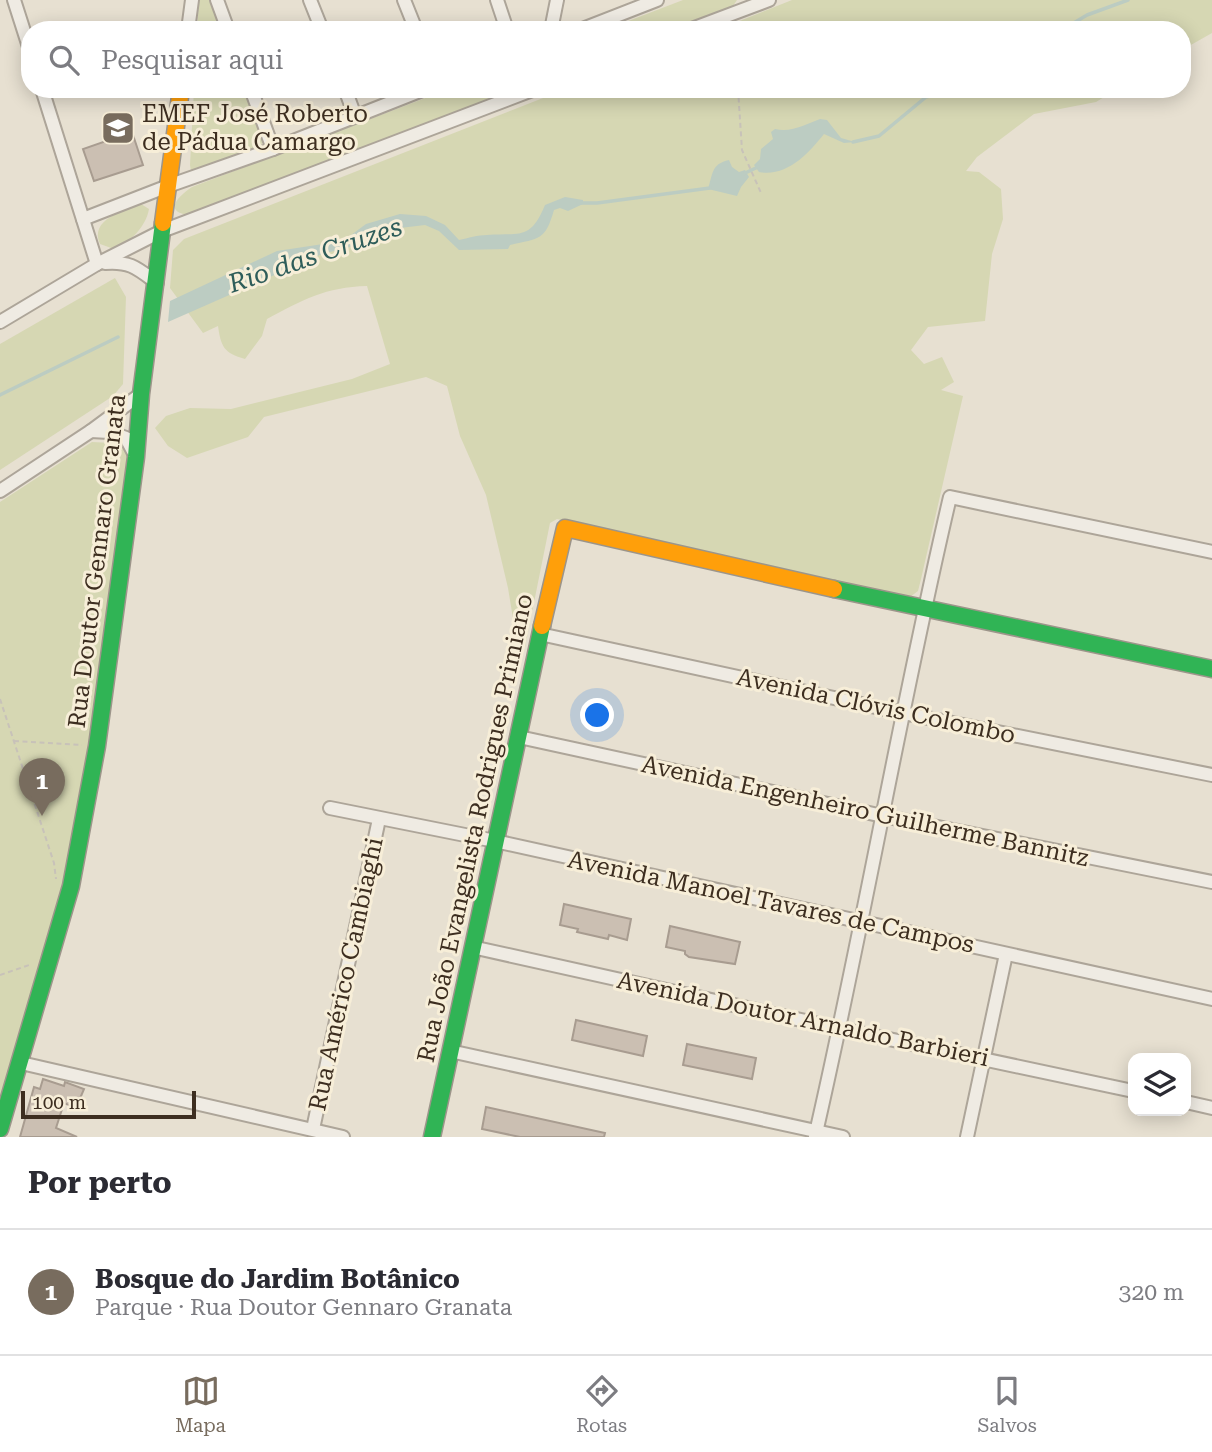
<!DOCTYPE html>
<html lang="pt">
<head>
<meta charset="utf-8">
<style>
	body { margin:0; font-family:"Roboto Serif",serif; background:#f2f2f3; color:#2b2b33 }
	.controls { position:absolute; right:21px; bottom:21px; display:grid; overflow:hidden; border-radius:14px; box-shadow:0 4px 18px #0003 }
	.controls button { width:63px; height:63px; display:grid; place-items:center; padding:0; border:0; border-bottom:2px solid #e1e1e2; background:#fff; color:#2b2b33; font:35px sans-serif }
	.scale { position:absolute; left:21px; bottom:18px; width:175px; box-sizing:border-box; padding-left:7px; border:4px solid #3d2e20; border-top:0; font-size:19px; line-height:24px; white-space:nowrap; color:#3d2e20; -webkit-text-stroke:5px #f7eed8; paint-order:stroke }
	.you { position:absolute; left:598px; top:716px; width:24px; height:24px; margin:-18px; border:5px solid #fff; border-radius:50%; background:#1a73e8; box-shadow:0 0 0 10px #1a73e833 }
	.badge { display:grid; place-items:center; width:46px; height:46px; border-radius:50%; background:#786c5e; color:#fff; font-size:23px; font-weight:700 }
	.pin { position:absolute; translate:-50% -58px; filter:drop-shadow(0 2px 4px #0008) }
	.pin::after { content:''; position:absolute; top:37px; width:24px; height:21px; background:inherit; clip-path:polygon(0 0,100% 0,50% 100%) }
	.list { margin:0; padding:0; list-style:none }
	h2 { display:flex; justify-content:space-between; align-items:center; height:91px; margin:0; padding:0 28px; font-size:30px }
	h2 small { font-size:23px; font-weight:400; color:#7c7c81 }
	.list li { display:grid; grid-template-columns:46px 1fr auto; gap:21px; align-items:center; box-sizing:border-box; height:126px; padding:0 28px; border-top:2px solid #e1e1e2 }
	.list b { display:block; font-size:26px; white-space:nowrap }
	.list p { margin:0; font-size:23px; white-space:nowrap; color:#7c7c81 }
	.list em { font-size:23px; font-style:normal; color:#7c7c81 }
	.icon { flex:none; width:38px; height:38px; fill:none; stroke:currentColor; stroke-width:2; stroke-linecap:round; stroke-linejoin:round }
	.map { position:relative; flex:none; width:1212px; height:1137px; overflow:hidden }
	.search { position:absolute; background:#fff; box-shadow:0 4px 18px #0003; left:21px; right:21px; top:21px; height:77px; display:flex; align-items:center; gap:18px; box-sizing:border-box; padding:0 24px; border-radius:28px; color:#7c7c81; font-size:26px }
	.sheet { height:217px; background:#fff }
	nav { display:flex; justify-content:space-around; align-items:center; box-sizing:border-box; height:98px; border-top:2px solid #e1e1e2; background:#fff; font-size:19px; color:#7c7c81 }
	nav a { display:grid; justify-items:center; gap:4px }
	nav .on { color:#786c5e }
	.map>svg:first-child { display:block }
	.green { fill:#d6d7b3 }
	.water { fill:#bcccc2 }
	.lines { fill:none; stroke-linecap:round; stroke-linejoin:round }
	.stream { stroke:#bcccc2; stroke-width:3.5 }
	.building { fill:#cbbfb2; stroke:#a89c90; stroke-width:2 }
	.street-casing { stroke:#ada599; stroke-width:16 }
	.fast-casing { stroke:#9c958a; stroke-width:19 }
	.slow-casing { stroke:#9c958a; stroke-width:19 }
	.path { stroke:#c8c2b9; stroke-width:2; stroke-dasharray:5 3.5; stroke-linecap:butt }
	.street { stroke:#efebe3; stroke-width:12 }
	.fast { stroke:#30b455; stroke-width:16 }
	.slow { stroke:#ff9f0a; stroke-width:16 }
	.labels { text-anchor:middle; stroke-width:6; stroke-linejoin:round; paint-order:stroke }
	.poi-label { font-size:24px; fill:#3d2e20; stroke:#f7eed8; text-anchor:start }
	.street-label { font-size:24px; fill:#3d2e20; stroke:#f7eed8 }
	.water-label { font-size:26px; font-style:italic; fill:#2f5d5a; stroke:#f7eed8 }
</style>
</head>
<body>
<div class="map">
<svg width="1212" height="1137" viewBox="0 0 1212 1137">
	<rect width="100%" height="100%" fill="#e7e0d1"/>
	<g class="green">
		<polygon points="199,0 211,0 222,30 197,30"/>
		<polygon points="683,0 737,0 731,9 676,30 605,30"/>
		<polygon points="792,0 1212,0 1212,33 1182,50 1182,30 717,30"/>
		<polygon points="194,89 245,89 263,139 261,147 197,172 191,171 190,165"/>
		<path d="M449,89H520L188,215C162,211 180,195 192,187Z"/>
		<path d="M566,89H1117L1096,102L1034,114L977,157L966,171L979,172L1001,189L1003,219L992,254L985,321L928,327L911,350L924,364L942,357L954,382L941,390L963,396L921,579L918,591L910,597L557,519L550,523L525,647L518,649L508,588L486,495L460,436L447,386L426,377L264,417L248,437L187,458L168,446L155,428L166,416L190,408L231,409L352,379L390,364L367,286C326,287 302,300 267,319L262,336L245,359C224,353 221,347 218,326L203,333L170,288L173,250L184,239Z"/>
		<path d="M141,204L149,209C146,227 130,242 114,249L100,244C89,219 124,211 141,204Z"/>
		<polygon points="115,278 126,297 123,384 113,396 0,470 0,344"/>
		<polygon points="92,442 112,443 128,449 73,868 0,1120 0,502"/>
	</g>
	<g class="water">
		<path d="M820,119L827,120L841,138L855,142L844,143L824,134C808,154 787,177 759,172L754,165L760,159L761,149L773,139L771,132L775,129C792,133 806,124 820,119Z"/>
		<path d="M729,160L732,167L739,172L745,170L749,177L741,187L737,196L708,189C713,174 711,164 729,160Z"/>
		<path d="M565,197L583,200V204L568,211L560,208L554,210C545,241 540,238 510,245L508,249L459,250L439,231L425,225L375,231L374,236L354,246L322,254L168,322L170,301L277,251L343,241L366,224L400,214L426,216L445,225L459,240C468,238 478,235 487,235C518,232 530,242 545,205Z"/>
	</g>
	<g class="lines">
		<g class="stream">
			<polyline points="1062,30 1087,15 1128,0"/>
			<polyline points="853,142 879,136 926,97 952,89"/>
			<polyline points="743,174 758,167"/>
			<polyline points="578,203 597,203 710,188"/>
			<polyline points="0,395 118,337"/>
		</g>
	</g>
	<g class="building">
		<polygon points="132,132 143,165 94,181 83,149"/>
		<polygon points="564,904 631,919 627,940 609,935 608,939 577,932 578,929 560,925"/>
		<polygon points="670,926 740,942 735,964 689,957 685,954 685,951 666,947"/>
		<polygon points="576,1020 647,1036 643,1056 572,1040"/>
		<polygon points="687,1044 756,1058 752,1079 683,1065"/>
		<polygon points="43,1079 64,1086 65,1082 84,1089 76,1108 64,1103 56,1128 77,1137 20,1137 34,1087 40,1089"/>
		<polygon points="486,1107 605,1133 604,1137 520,1137 482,1129"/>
	</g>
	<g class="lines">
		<defs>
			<g id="street">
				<polyline points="14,0 30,50"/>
				<polyline points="217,0 228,30"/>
				<polyline points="310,0 322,30"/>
				<polyline points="404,0 416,30"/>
				<polyline points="497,0 507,30"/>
				<polyline points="188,30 192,0"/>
				<polyline points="551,30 557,0"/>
				<polyline points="580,30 657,0"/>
				<polyline points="689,30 769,0"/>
				<polyline points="42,89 97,264"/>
				<polyline points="251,89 273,149"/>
				<polyline points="345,89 355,116"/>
				<polyline points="83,219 168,186 273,149 425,89"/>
				<path d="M105,263C130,261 137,268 157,283"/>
				<polyline points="0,322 97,264 162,231 535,89"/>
				<polyline points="91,431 109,432 126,438 135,455"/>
				<polyline points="0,491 91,431 141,394"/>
				<polyline points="540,634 903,713 1212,775"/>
				<polyline points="519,737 883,816 1212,882"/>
				<polyline points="330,808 495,841 1212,999"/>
				<polyline points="472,947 837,1028 1133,1091"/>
				<polyline points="450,1051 843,1137"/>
				<polyline points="21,1063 343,1137"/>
				<polyline points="1186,1102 1212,1108"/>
				<polyline points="313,1129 379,819"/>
				<path d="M815,1137C864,925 900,709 950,497L1212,552"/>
				<polyline points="967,1137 1006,954"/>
			</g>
			<g id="fast">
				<polyline points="834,589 1212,669"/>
				<polyline points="0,1129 71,886 97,746 136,457 141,394 163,223"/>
				<polyline points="432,1137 542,626"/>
			</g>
			<g id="slow">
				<polyline points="163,223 181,89"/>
				<polyline points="542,626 565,528 834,589"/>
			</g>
		</defs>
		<use href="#street" class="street-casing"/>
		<use href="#fast" class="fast-casing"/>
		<use href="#slow" class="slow-casing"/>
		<g class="path">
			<polyline points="738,89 742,150 761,193"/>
			<polyline points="0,699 54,863 56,879"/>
			<polyline points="14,741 82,745"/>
			<polyline points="0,975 32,964"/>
		</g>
		<use href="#street" class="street"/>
		<use href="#fast" class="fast"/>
		<use href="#slow" class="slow"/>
	</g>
	<defs>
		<symbol id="school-square" viewBox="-11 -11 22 22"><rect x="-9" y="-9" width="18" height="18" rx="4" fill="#786c5e" stroke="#f7eed8"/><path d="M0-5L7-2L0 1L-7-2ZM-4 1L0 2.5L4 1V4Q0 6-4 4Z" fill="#fff"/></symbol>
	</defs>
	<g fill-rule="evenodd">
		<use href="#school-square" x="99" y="109" width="38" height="38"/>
	</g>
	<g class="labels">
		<g class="poi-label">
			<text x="142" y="122">EMEF José Roberto<tspan x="142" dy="28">de Pádua Camargo</tspan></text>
		</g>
		<g class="street-label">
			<text transform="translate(97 561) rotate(-83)" y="8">Rua Doutor Gennaro Granata</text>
			<text transform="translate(876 706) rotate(12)" y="8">Avenida Clóvis Colombo</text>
			<text transform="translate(865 811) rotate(12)" y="8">Avenida Engenheiro Guilherme Bannitz</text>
			<text transform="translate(475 828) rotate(-78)" y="8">Rua João Evangelista Rodrigues Primiano</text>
			<text transform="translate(771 902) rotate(12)" y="8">Avenida Manoel Tavares de Campos</text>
			<text transform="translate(346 974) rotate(-78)" y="8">Rua Américo Cambiaghi</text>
			<text transform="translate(803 1019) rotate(12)" y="8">Avenida Doutor Arnaldo Barbieri</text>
		</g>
		<g class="water-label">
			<text transform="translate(315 255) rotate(-19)" y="9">Rio das Cruzes</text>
		</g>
	</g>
</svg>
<div class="controls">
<button><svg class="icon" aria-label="layers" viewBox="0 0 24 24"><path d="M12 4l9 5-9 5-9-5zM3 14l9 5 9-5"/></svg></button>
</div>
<div class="scale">100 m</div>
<div class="you"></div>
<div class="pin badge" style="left:42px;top:816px">1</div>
<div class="search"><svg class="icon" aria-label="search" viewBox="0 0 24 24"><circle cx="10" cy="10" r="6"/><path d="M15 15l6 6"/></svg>Pesquisar aqui</div>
</div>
<section class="sheet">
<h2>Por perto<small></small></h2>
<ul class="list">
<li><span class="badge">1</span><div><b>Bosque do Jardim Botânico</b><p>Parque · Rua Doutor Gennaro Granata</p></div><em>320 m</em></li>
</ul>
</section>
<nav>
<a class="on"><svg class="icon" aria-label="map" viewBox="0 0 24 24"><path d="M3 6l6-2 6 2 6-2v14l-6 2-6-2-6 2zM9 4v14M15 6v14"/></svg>Mapa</a>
<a><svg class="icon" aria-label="directions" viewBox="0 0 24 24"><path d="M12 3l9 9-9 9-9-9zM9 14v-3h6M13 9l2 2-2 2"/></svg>Rotas</a>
<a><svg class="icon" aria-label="saved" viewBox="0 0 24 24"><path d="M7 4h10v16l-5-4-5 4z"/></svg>Salvos</a>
</nav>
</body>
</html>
